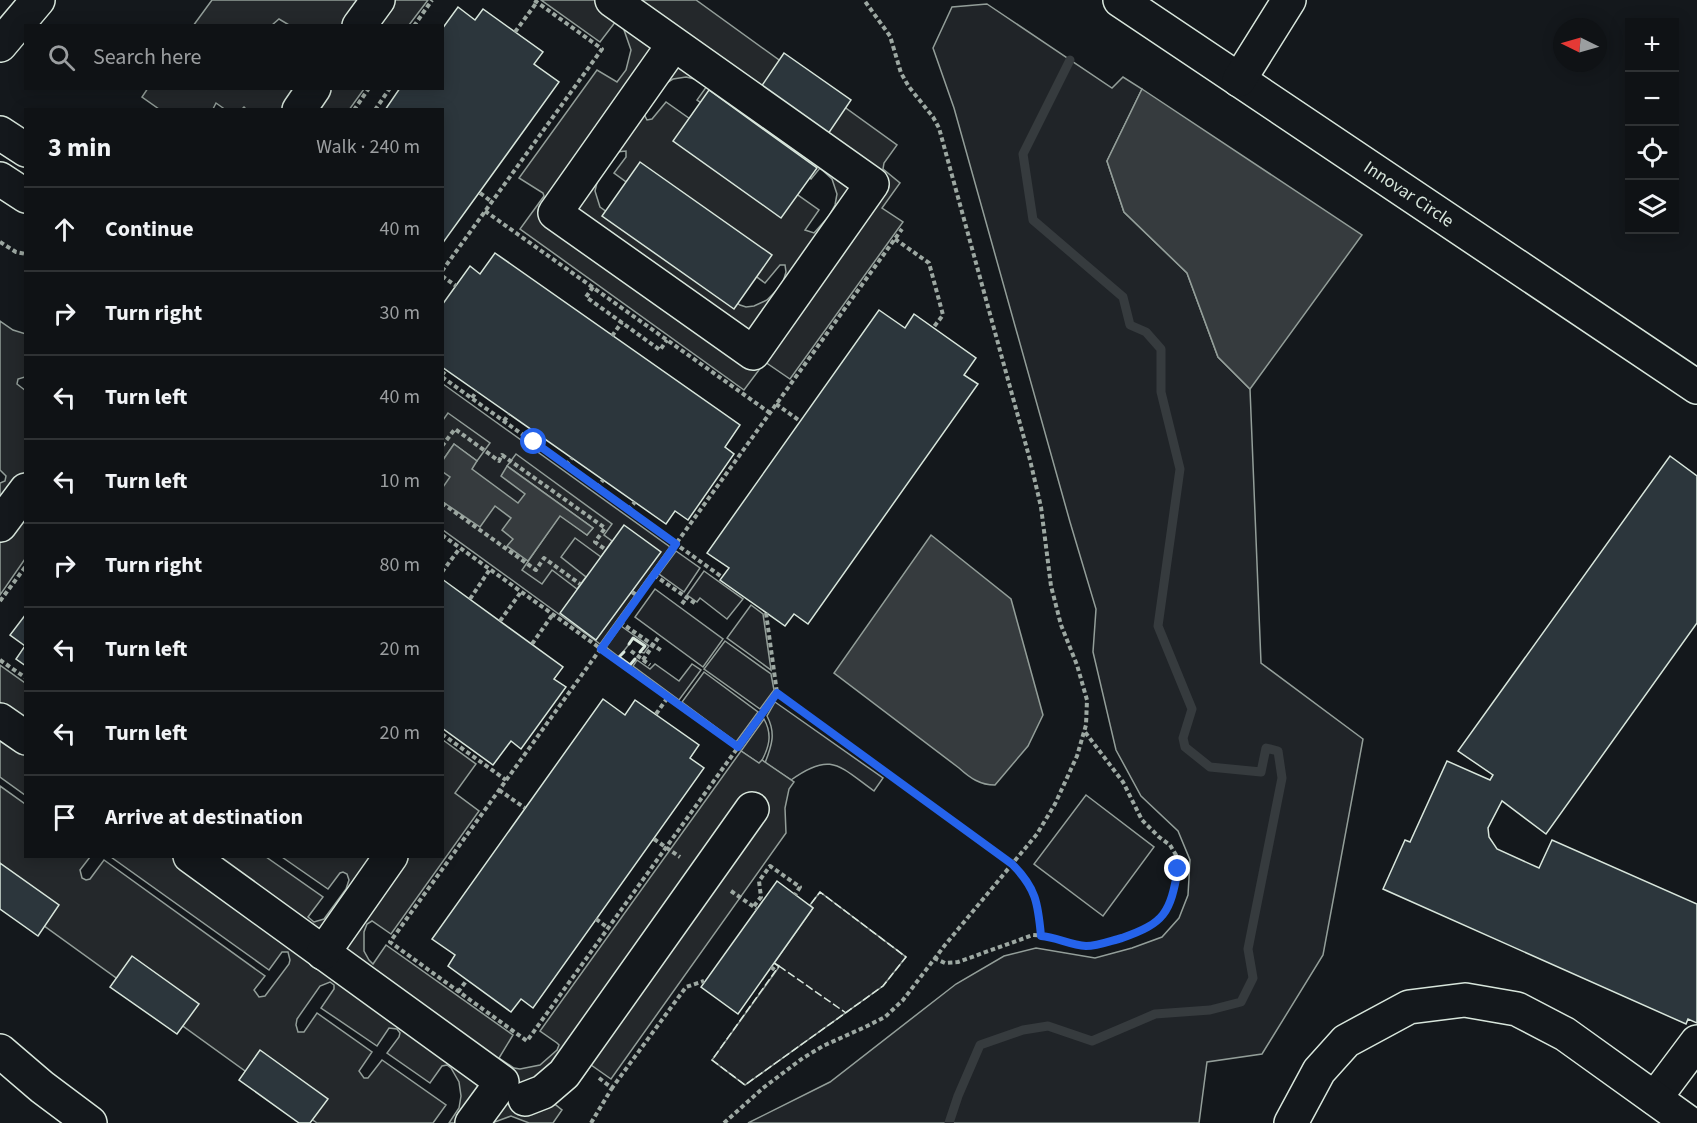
<!DOCTYPE html>
<html lang="en">
<head>
<meta charset="utf-8">
<style>
	body { margin:0; font-family:"Source Sans 3",sans-serif; background:#181b1e; color:#f1f3f6 }
	.controls { position:absolute; right:18px; top:18px; display:grid; overflow:hidden; border-radius:0px; box-shadow:0 3px 15px #0003 }
	.controls button { width:54px; height:54px; display:grid; place-items:center; padding:0; border:0; border-bottom:2px solid #2f3234; background:#0f1215; color:#f1f3f6; font:30px sans-serif }
	.compass { position:absolute; left:1553px; top:18px; width:54px; height:54px; border-radius:50%; background:#0f1215; box-shadow:0 3px 15px #0003; rotate:275deg }
	.stop { position:absolute; width:18px; height:18px; margin:-14px; border:4px solid #2563eb; border-radius:50%; background:#fff }
	.stop.end { background:#2563eb; border-color:#fff; box-shadow:0 2px 6px #0008 }
	.list { margin:0; padding:0; list-style:none }
	h2 { display:flex; justify-content:space-between; align-items:center; height:78px; margin:0; padding:0 24px; font-size:26px }
	h2 small { font-size:20px; font-weight:400; color:#9b9ea0 }
	.list li { display:grid; grid-template-columns:39px 1fr auto; gap:18px; align-items:center; box-sizing:border-box; height:84px; padding:0 24px; border-top:2px solid #2f3234 }
	.list b { display:block; font-size:22px; white-space:nowrap }
	.list em { font-size:20px; font-style:normal; color:#9b9ea0 }
	.icon { flex:none; width:33px; height:33px; fill:none; stroke:currentColor; stroke-width:2; stroke-linecap:round; stroke-linejoin:round }
	.map { position:relative; flex:none; width:1697px; height:1123px; overflow:hidden }
	.search { position:absolute; background:#0f1215; box-shadow:0 3px 15px #0003; left:24px; top:24px; width:420px; height:66px; display:flex; align-items:center; gap:15px; box-sizing:border-box; padding:0 21px; border-radius:0px; color:#9b9ea0; font-size:22px }
	.panel { position:absolute; background:#0f1215; box-shadow:0 3px 15px #0003; left:24px; top:108px; width:420px; height:750px; border-radius:0px }
	.map>svg:first-child { display:block }
	.green { fill:#202428; stroke:#939e99; stroke-width:1.5 }
	.parking { fill:#24282b; stroke:#939e99; stroke-width:1.5; fill-rule:evenodd }
	.water { fill:#363b3e; stroke:#939e99; stroke-width:1.5 }
	.lines { fill:none; stroke-linecap:round; stroke-linejoin:round }
	.stream { stroke:#363b3e; stroke-width:9 }
	.building { fill:#2c363c; stroke:#d8e6dc; stroke-width:1.5 }
	.minor-casing { stroke:#d8e6dc; stroke-width:36 }
	.path { stroke:#9da8a2; stroke-width:4; stroke-dasharray:4.5 3; stroke-linecap:butt }
	.minor { stroke:#14181c; stroke-width:33 }
	.fence { stroke:#d8e6dc; stroke-width:1.5; stroke-dasharray:8 3; stroke-linecap:butt }
	.wall { stroke:#d8e6dc; stroke-width:3 }
	.route { stroke:#2563eb; stroke-width:8 }
	.labels { text-anchor:middle; stroke-width:4.5; stroke-linejoin:round; paint-order:stroke }
	.street-label { font-size:18px; fill:#d8e6dc; stroke:#14181c }
</style>
</head>
<body>
<div class="map">
<svg width="1697" height="1123" viewBox="0 0 1697 1123">
	<rect width="100%" height="100%" fill="#14181c"/>
	<g class="green">
		<polygon points="987,4 1112,88 1123,77 1142,89 1107,161 1124,212 1187,273 1218,357 1250,389 1261,663 1363,739 1323,955 1262,1054 1207,1062 1199,1123 748,1123 830,1082 956,984 1004,956 1036,948 1095,958 1132,948 1162,937 1179,918 1188,895 1190,860 1178,831 1141,796 1116,750 1093,652 1096,609 1070,522 954,108 933,48 952,7"/>
		<polygon points="443,384 670,547 600,644 443,530"/>
		<polygon points="676,551 700,568 684,592 659,574"/>
		<polygon points="704,571 743,599 727,619 700,598 697,602 687,595"/>
		<polygon points="655,589 723,639 703,667 635,617"/>
		<polygon points="751,605 763,614 771,670 727,638"/>
		<polygon points="621,626 649,646 644,653 640,652 645,646 634,638 619,657 606,647"/>
		<polygon points="725,641 771,674 774,690 760,709 704,669"/>
		<polygon points="637,660 650,669 655,664 679,681 692,664 701,670 679,700 633,666"/>
		<polygon points="704,672 758,712 736,742 682,702"/>
		<path d="M775,702L883,778L874,791C839,766 831,751 791,780L765,763C772,745 776,733 767,716Z"/>
		<path d="M764,719C773,735 769,748 760,764L741,751Z"/>
		<polygon points="1086,795 1154,847 1103,916 1034,864"/>
		<polygon points="820,892 906,957 883,986 745,1085 712,1060 779,967 774,963 813,908 810,905"/>
	</g>
	<g class="parking">
		<polygon points="212,0 428,0 409,25 289,25 279,19 272,25 193,26"/>
		<path d="M541,0H696L897,145L884,163L883,169L900,183L882,208L903,222L790,379L765,362L744,390L520,229L544,196L543,193L519,178L597,70L617,82L626,70L631,50L623,27L616,21L600,42ZM686,77L699,80L707,86L697,100L811,179L820,168L832,179L837,194L835,205L829,216L814,233L805,230L819,210L666,102L652,119L647,120L645,116L646,105L663,85L673,79ZM626,151V157L614,173L765,283L780,265H785L786,272L783,282L777,290L767,300L754,306L746,307L740,305L600,207L595,191L599,174L616,152Z"/>
		<polygon points="148,88 364,89 349,110 247,110 244,107 242,109 226,110 216,103 213,109 159,109 142,97"/>
		<polygon points="0,321 13,330 26,334 25,377 18,379 17,384 26,391 25,559 0,595 0,483 5,481 6,476 0,470"/>
		<polygon points="448,413 490,443 477,461 454,444 443,460 443,420"/>
		<polygon points="516,454 612,524 604,535 612,541 601,557 575,538 561,557 586,577 577,589 552,570 542,584 522,570 560,515 587,535 593,528 507,466"/>
		<polygon points="0,665 25,683 25,795 0,777"/>
		<polygon points="443,740 476,764 455,793 479,811 391,934 372,921 367,924 364,932 364,951 369,960 373,964 386,945 513,1035 499,1058 514,1068 520,1069 540,1065 557,1050 559,1045 557,1043 540,1031 741,751 759,763 762,760 794,782 789,789 785,808 786,833 611,1079 591,1065 582,1078 551,1101 562,1110 553,1123 529,1123 511,1116 492,1123 449,1123 459,1108 461,1096 459,1082 451,1068 447,1065 442,1066 430,1083 387,1053 399,1037 400,1033 397,1029 389,1028 377,1046 321,1008 334,989 334,985 330,982 320,986 297,1019 296,1025 298,1032 304,1032 317,1013 372,1052 359,1071 364,1078 368,1078 382,1060 446,1105 433,1123 317,1123 0,894 0,786 25,804 26,856 90,857 80,870 82,878 86,880 90,879 104,860 265,976 254,990 259,997 265,996 289,964 290,960 288,952 282,952 269,970 111,857 266,857 323,897 308,917 314,922 324,919 346,889 349,880 347,874 343,872 340,873 328,889 282,857 442,856"/>
	</g>
	<g class="water">
		<polygon points="1142,89 1362,235 1250,389 1218,357 1187,273 1124,212 1107,161"/>
		<polygon points="454,444 477,461 472,469 518,503 525,494 501,476 507,466 593,528 587,535 560,516 528,561 507,546 513,539 502,530 511,518 495,506 480,527 443,502 443,487 450,477 443,472 443,460"/>
		<path d="M931,535L1011,599L1043,715L1028,746L995,785C980,785 970,778 959,768L834,673Z"/>
	</g>
	<g class="lines">
		<polyline class="stream" points="949,1123 958,1096 980,1045 1023,1030 1048,1026 1092,1041 1155,1014 1210,1010 1241,1002 1253,978 1248,949 1282,778 1278,751 1266,748 1261,772 1210,767 1185,747 1183,738 1192,709 1158,626 1180,469 1161,392 1161,349 1146,332 1130,325 1123,297 1033,220 1023,154 1070,60"/>
	</g>
	<g class="building">
		<polygon points="458,7 475,20 483,9 543,52 534,64 559,82 442,244 442,110 385,110 400,88 442,88 442,29"/>
		<polygon points="784,53 851,100 828,134 761,87"/>
		<polygon points="709,90 817,168 781,218 673,141"/>
		<polygon points="640,162 772,255 734,309 602,216"/>
		<polygon points="495,253 740,425 725,447 734,454 688,520 675,511 666,524 442,367 442,305 470,266 480,274"/>
		<polygon points="879,310 905,328 914,314 976,358 964,375 978,384 808,624 794,614 785,626 720,580 729,568 707,553"/>
		<polygon points="1670,456 1697,476 1697,623 1546,834 1502,801 1488,828 1489,837 1497,849 1539,868 1552,840 1697,904 1697,1023 1688,1019 1686,1024 1383,889 1405,840 1410,842 1447,761 1490,780 1493,775 1458,751"/>
		<polygon points="624,525 661,552 596,640 560,613"/>
		<polygon points="442,579 563,667 554,679 566,687 521,749 511,741 493,765 442,728"/>
		<polygon points="26,614 26,666 16,659 25,646 10,635"/>
		<polygon points="603,699 625,715 635,700 699,745 690,758 704,768 533,1008 521,999 511,1012 448,966 455,955 432,939"/>
		<polygon points="0,863 59,905 38,936 0,909"/>
		<polygon points="777,881 813,908 738,1014 701,987"/>
		<polygon points="132,956 199,1004 177,1034 110,987"/>
		<polygon points="260,1050 328,1099 310,1123 299,1123 239,1080"/>
	</g>
	<g class="lines">
		<defs>
			<g id="minor">
				<polyline points="612,0 872,184 753,353 555,213 674,44"/>
				<path id="s1" d="M1120,0L1697,387"/>
				<polyline points="359,26 378,0"/>
				<polyline points="0,45 38,0"/>
				<polyline points="1239,80 1289,0"/>
				<polyline points="299,110 314,88"/>
				<polyline points="0,133 26,150"/>
				<polyline points="0,179 26,196"/>
				<polyline points="0,525 26,490"/>
				<polyline points="0,720 26,738"/>
				<polyline points="190,856 502,1082 472,1123"/>
				<polyline points="323,953 391,856"/>
				<polyline points="0,1051 42,1087 90,1123"/>
				<polyline points="1655,1098 1697,1042"/>
				<polyline points="525,1099 543,1092 564,1074 752,809"/>
				<polyline points="1291,1123 1319,1071 1346,1041 1409,1007 1465,1000 1517,1009 1565,1034 1689,1123"/>
			</g>
		</defs>
		<use href="#minor" class="minor-casing"/>
		<g class="path">
			<polyline points="414,26 432,0"/>
			<polyline points="515,32 537,2"/>
			<polyline points="354,110 369,88"/>
			<polyline points="375,110 390,88"/>
			<polyline points="480,193 492,202"/>
			<polyline points="485,211 770,413"/>
			<polyline points="895,239 929,263 943,315 933,328"/>
			<polyline points="0,242 16,252 26,254"/>
			<polyline points="442,271 602,49 534,0"/>
			<polyline points="442,276 456,286"/>
			<polyline points="593,287 586,297 660,350 667,340"/>
			<polyline points="612,336 622,322"/>
			<polyline points="442,375 446,370"/>
			<polyline points="442,377 722,577"/>
			<polyline points="472,398 477,391"/>
			<polyline points="776,404 800,421"/>
			<polyline points="504,421 509,414"/>
			<polyline points="534,442 539,435"/>
			<polyline points="442,446 455,429 499,461 502,455 605,528 595,542 606,550"/>
			<polyline points="566,465 572,458"/>
			<polyline points="597,488 603,480"/>
			<polyline points="442,503 536,570 544,558 580,584"/>
			<polyline points="628,510 635,502"/>
			<polyline points="442,535 738,747"/>
			<polyline points="442,572 460,548"/>
			<polyline points="654,575 696,604"/>
			<polyline points="632,592 638,596"/>
			<polyline points="470,599 490,569"/>
			<polyline points="0,601 26,566"/>
			<polyline points="682,604 687,597"/>
			<polyline points="766,613 777,693 527,1041 390,942 902,229"/>
			<polyline points="500,621 521,592"/>
			<polyline points="620,622 662,651"/>
			<polyline points="532,644 553,614"/>
			<polyline points="631,651 650,665"/>
			<polyline points="0,660 26,678"/>
			<polyline points="643,660 658,638"/>
			<path d="M777,693L1012,864C1036,887 1038,903 1041,936"/>
			<polyline points="656,714 668,697"/>
			<polyline points="442,734 506,780"/>
			<polyline points="499,790 525,808"/>
			<polyline points="654,839 680,857"/>
			<polyline points="731,891 757,909"/>
			<polyline points="754,906 761,897 759,881 770,866 800,887 795,895"/>
			<polyline points="596,919 608,928"/>
			<polyline points="934,958 945,963 958,962 1033,935 1046,936 1071,944 1089,946 1107,943 1145,930 1165,915 1173,897 1178,869 1176,855 1170,845 1159,837 1142,820 1123,782 1085,732"/>
			<polyline points="771,967 776,971"/>
			<polyline points="458,992 467,980"/>
			<polyline points="599,1078 612,1088 686,987 704,981"/>
			<polyline points="591,1123 612,1088"/>
			<polyline points="724,1123 763,1088 803,1058 823,1046 865,1027 885,1017 903,1000 945,945 1037,834 1055,804 1077,756 1086,725 1087,700 1077,665 1061,625 1051,586 1041,507 1030,460 939,128 933,117 909,87 901,73 890,36 864,0"/>
		</g>
		<use href="#minor" class="minor"/>
		<g class="fence">
			<polyline points="774,963 779,966 712,1060 745,1085 883,986 906,957 820,892 810,905"/>
			<polyline points="779,966 846,1013"/>
		</g>
		<g class="wall">
			<polyline points="629,644 633,638 645,646 640,652"/>
			<polyline points="624,652 619,657 630,665 635,659"/>
		</g>
	</g>
	<g class="lines">
		<path class="route" d="M534,442L676,544L601,649L738,747L777,693L1012,864C1036,888 1038,903 1041,936C1056,937 1070,945 1086,946C1098,946 1110,941 1122,938C1165,923 1170,913 1178,869"/>
	</g>
	<g class="labels">
		<g class="street-label">
			<text dy="6" stroke="none"><textPath href="#s1" startOffset="348">Innovar Circle</textPath></text>
		</g>
	</g>
</svg>
<div class="controls">
<button>+</button>
<button>−</button>
<button><svg class="icon" aria-label="locate" viewBox="0 0 24 24"><circle cx="12" cy="12" r="6"/><path d="M12 2v4M12 18v4M2 12h4M18 12h4"/></svg></button>
<button><svg class="icon" aria-label="layers" viewBox="0 0 24 24"><path d="M12 4l9 5-9 5-9-5zM3 14l9 5 9-5"/></svg></button>
</div>
<svg class="compass" viewBox="-18 -18 36 36"><path d="M0-13l5 13h-10z" fill="#e53935"/><path d="M0 13l5-13h-10z" fill="#9b9ea0"/></svg>
<div class="stop" style="left:534px;top:442px"></div>
<div class="stop end" style="left:1178px;top:869px"></div>
<div class="search"><svg class="icon" aria-label="search" viewBox="0 0 24 24"><circle cx="10" cy="10" r="6"/><path d="M15 15l6 6"/></svg>Search here</div>
<section class="panel">
<h2>3 min<small>Walk · 240 m</small></h2>
<ul class="list">
<li><svg class="icon" aria-label="ahead" viewBox="0 0 24 24"><path d="M12 20V5M6 11l6-6 6 6"/></svg><div><b>Continue</b></div><em>40 m</em></li>
<li><svg class="icon" aria-label="right" viewBox="0 0 24 24"><path d="M7 20v-9h11M14 6l5 5-5 5"/></svg><div><b>Turn right</b></div><em>30 m</em></li>
<li><svg class="icon" aria-label="left" viewBox="0 0 24 24"><path d="M17 20v-9H6M10 6l-5 5 5 5"/></svg><div><b>Turn left</b></div><em>40 m</em></li>
<li><svg class="icon" aria-label="left" viewBox="0 0 24 24"><path d="M17 20v-9H6M10 6l-5 5 5 5"/></svg><div><b>Turn left</b></div><em>10 m</em></li>
<li><svg class="icon" aria-label="right" viewBox="0 0 24 24"><path d="M7 20v-9h11M14 6l5 5-5 5"/></svg><div><b>Turn right</b></div><em>80 m</em></li>
<li><svg class="icon" aria-label="left" viewBox="0 0 24 24"><path d="M17 20v-9H6M10 6l-5 5 5 5"/></svg><div><b>Turn left</b></div><em>20 m</em></li>
<li><svg class="icon" aria-label="left" viewBox="0 0 24 24"><path d="M17 20v-9H6M10 6l-5 5 5 5"/></svg><div><b>Turn left</b></div><em>20 m</em></li>
<li><svg class="icon" aria-label="arrive" viewBox="0 0 24 24"><path d="M6 21V4h12l-3 4 3 4H6"/></svg><div><b>Arrive at destination</b></div></li>
</ul>
</section>
</div>
</body>
</html>
